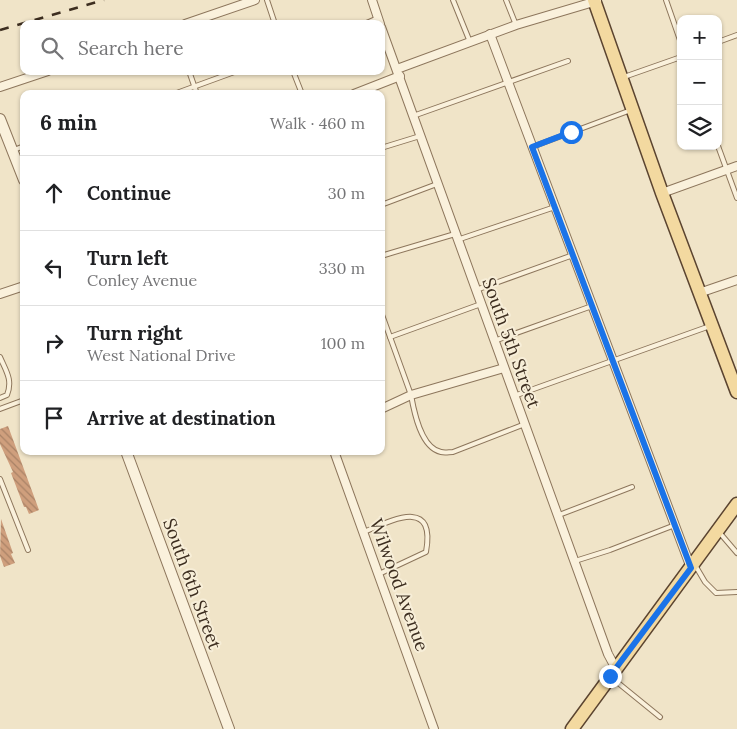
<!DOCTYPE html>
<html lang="en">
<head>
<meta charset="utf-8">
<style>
	body { margin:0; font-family:Lora,serif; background:#f2f2f2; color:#202124 }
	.controls { position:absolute; right:15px; top:15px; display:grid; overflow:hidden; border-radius:10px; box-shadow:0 1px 4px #0004 }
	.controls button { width:45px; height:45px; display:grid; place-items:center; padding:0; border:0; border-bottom:1px solid #e0e0e0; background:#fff; color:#202124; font:25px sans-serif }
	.stop { position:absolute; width:15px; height:15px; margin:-11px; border:4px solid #1a73e8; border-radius:50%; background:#fff }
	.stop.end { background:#1a73e8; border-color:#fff; box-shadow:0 1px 5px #0008 }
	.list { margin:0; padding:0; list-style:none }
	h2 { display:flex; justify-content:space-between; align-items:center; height:65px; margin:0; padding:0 20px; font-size:21px }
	h2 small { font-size:16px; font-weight:400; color:#757577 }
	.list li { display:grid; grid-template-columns:32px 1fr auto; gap:15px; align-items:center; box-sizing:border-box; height:75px; padding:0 20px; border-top:1px solid #e0e0e0 }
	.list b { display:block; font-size:19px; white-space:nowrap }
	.list p { margin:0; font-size:16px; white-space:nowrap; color:#757577 }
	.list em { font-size:16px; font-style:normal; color:#757577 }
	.icon { flex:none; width:28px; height:28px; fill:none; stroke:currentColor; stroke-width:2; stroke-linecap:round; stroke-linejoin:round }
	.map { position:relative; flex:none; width:737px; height:729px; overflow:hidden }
	.search { position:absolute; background:#fff; box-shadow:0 1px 4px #0004; left:20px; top:20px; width:365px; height:55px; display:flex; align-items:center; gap:12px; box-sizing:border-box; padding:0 18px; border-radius:10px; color:#757577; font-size:19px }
	.panel { position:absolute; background:#fff; box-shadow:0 1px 4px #0004; left:20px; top:90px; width:365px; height:365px; border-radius:10px }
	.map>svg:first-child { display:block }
	.building { fill:url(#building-back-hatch) }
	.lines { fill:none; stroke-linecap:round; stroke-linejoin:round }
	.service-casing { stroke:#8d765c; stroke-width:6 }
	.minor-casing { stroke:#8d765c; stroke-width:10 }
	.tertiary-casing { stroke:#8d765c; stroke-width:12 }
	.primary-casing { stroke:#5b4430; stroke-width:15 }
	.service { stroke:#faf1dc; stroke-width:4 }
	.minor { stroke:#faf1dc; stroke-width:8 }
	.tertiary { stroke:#faf1dc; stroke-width:10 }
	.primary { stroke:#f3d9a0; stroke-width:12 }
	.rail { stroke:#3d2e20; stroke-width:2.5; stroke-dasharray:9 9; stroke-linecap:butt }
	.route { stroke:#1a73e8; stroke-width:6 }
	.labels { text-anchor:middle; stroke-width:4; stroke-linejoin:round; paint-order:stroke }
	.street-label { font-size:18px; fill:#3d2e20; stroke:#f7eed8 }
</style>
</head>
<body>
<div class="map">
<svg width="737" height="729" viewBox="0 0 737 729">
	<defs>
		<pattern id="building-back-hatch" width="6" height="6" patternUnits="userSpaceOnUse" patternTransform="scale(1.25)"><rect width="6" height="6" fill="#cf9f7d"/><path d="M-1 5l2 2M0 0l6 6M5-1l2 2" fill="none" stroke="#a98266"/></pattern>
	</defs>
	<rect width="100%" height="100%" fill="#f0e4c8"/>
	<g class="building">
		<polygon points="8,426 39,510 29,514 26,507 24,507 11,473 13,472 0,444 0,429"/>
		<polygon points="1,519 13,553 11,554 15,563 4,567 0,556"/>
	</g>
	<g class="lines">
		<defs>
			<g id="service">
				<polyline points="267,0 275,24"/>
				<polyline points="453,0 470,42"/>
				<polyline points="506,0 516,25"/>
				<polyline points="666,0 681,43"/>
				<polyline points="364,24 378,18"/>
				<polyline points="718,42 737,35"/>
				<polyline points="189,71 197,94"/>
				<polyline points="293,71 302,94"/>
				<polyline points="624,77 681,57"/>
				<polyline points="174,94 237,71"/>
				<polyline points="413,116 568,61"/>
				<polyline points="718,146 737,198"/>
				<polyline points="532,147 631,110"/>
				<polyline points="381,148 420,136"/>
				<polyline points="14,150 24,146"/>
				<polyline points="381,205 437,184"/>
				<polyline points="457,240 555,207"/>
				<polyline points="381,256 455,234"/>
				<polyline points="476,290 573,255"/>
				<path d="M381,312L411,395C414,412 421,448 441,452C445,453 449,452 453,452L525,424"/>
				<polyline points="390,337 481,304"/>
				<polyline points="494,341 592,306"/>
				<path d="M0,357C6,371 13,380 7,395L0,398"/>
				<polyline points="514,396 710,326"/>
				<polyline points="0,409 24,400"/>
				<polyline points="0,479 28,550"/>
				<polyline points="559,515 632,487"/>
				<path d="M364,532C392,520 436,497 426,552L379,574"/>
				<polyline points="719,532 737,553"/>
				<polyline points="575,561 610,550 675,525"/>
				<polyline points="695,565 705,582 716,593 737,592"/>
				<polyline points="612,678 660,717"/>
			</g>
			<g id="minor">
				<polyline points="372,0 380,24"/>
				<polyline points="185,24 255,0"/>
				<polyline points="381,27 608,654 616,669"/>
				<polyline points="490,34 691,568"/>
				<polyline points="397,69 516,25 597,1"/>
				<polyline points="0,87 48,71"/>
				<polyline points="354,94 400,76"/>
				<polyline points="662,193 737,166"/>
				<polyline points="699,293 737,280"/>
				<polyline points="0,294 24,286"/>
				<polyline points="381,409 411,395 504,368"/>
				<polyline points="334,451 434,729"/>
			</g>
			<g id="tertiary">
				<polyline points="0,119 24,180"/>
				<polyline points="126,451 229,729"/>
			</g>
			<g id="primary">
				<polyline points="594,0 662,193 737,392"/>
				<polyline points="572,729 737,504"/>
			</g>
		</defs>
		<use href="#service" class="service-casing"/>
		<use href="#minor" class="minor-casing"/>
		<use href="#tertiary" class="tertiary-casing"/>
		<use href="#primary" class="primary-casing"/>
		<use href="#service" class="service"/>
		<use href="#minor" class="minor"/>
		<use href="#tertiary" class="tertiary"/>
		<use href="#primary" class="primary"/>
		<polyline class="rail" points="0,30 104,0"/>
	</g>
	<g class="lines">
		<polyline class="route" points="571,132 532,147 691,568 610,676"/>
	</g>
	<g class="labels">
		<g class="street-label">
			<text transform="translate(511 343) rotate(70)" y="6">South 5th Street</text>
			<text transform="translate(192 584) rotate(70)" y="6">South 6th Street</text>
			<text transform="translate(399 585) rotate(70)" y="6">Wilwood Avenue</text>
		</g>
	</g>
</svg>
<div class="controls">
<button>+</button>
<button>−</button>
<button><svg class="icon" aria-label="layers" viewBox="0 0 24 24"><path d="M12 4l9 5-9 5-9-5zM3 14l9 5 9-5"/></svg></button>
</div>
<div class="stop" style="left:571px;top:132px"></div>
<div class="stop end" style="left:610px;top:676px"></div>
<div class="search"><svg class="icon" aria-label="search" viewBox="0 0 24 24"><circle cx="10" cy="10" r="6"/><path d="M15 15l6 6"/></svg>Search here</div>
<section class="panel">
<h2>6 min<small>Walk · 460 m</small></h2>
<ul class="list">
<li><svg class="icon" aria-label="ahead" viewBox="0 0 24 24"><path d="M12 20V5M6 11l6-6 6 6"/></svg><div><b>Continue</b></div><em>30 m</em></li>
<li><svg class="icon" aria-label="left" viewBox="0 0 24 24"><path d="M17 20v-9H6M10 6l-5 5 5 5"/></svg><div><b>Turn left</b><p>Conley Avenue</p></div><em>330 m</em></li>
<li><svg class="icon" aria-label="right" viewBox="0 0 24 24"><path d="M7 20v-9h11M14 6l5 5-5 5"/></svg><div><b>Turn right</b><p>West National Drive</p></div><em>100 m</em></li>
<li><svg class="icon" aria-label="arrive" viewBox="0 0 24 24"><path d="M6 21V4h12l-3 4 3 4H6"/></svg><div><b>Arrive at destination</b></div></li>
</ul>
</section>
</div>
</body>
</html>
